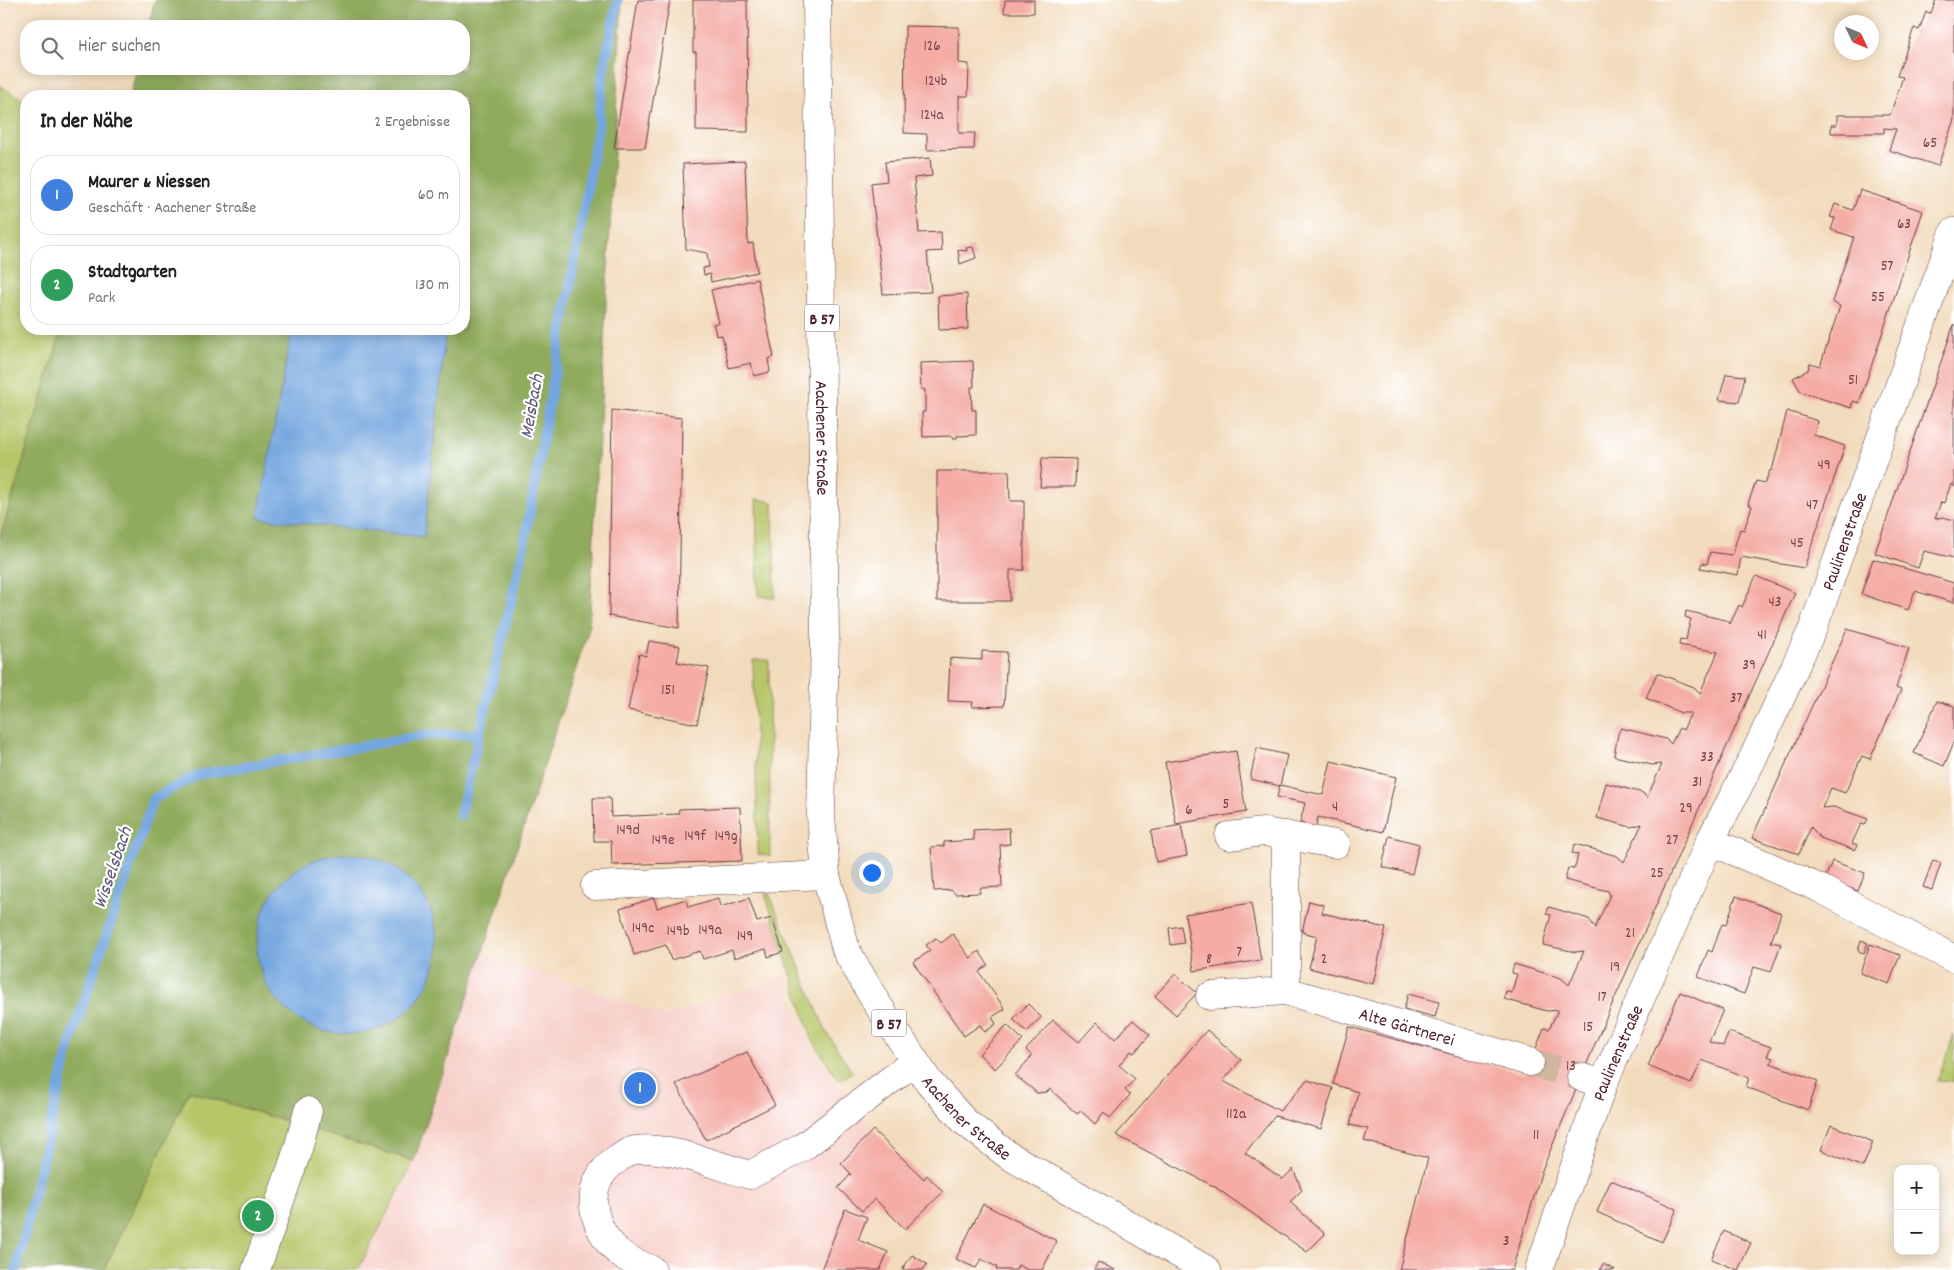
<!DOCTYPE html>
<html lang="de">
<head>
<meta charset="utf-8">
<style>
	body { margin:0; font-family:Dekko,sans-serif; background:#f6f6f6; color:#202124 }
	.controls { position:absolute; right:15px; bottom:15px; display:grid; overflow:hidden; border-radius:10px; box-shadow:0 2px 12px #0003 }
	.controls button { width:45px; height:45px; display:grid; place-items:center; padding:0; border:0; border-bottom:1px solid #e0e0e0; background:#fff; color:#202124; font:25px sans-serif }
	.compass { position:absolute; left:1834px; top:15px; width:45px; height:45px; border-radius:50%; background:#fff; box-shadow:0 2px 12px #0003; rotate:134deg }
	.you { position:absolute; left:871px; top:872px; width:18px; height:18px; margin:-12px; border:4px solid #fff; border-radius:50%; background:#1a73e8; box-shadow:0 0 0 8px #1a73e833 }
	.badge { display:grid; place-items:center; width:32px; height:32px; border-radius:50%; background:#b5179e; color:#fff; font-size:16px; font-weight:700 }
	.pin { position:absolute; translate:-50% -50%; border:2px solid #fff; box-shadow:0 1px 5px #0006 }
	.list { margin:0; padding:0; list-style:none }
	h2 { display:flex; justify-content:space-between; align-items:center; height:65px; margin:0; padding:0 20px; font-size:21px }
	h2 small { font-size:16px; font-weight:400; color:#757577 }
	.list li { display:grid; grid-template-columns:32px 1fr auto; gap:15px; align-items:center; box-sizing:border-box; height:80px; margin:0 10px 10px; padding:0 10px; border:1px solid #e0e0e0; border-radius:20px }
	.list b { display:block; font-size:19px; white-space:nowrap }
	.list p { margin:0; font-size:16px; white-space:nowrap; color:#757577 }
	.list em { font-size:16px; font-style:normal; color:#757577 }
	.icon { flex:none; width:28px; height:28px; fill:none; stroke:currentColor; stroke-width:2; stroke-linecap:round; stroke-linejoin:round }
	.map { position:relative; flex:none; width:1954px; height:1270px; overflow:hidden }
	.search { position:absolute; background:#fff; box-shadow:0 2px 12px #0003; left:20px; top:20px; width:450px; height:55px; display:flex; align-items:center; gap:12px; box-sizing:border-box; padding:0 18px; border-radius:20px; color:#757577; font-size:19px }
	.panel { position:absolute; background:#fff; box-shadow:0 2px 12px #0003; left:20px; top:90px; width:450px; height:245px; border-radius:20px }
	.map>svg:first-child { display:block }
	.built { fill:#f7d0c9 }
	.green { fill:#b6c669; stroke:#80724a }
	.forest { fill:#90ab5d; stroke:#6d6544 }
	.water { fill:#73a6df; stroke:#5e6285 }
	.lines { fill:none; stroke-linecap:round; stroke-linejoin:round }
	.stream { stroke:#73a6df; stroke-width:10 }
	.building { fill:#f4aca5 }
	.minor-tunnel { stroke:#d0b59f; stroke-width:28; stroke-dasharray:28 14; stroke-linecap:butt }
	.minor-casing { stroke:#633b41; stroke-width:29 }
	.major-casing { stroke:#633b41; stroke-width:29 }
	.minor { stroke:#fff; stroke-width:28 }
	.major { stroke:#fff; stroke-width:28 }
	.labels { text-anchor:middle; stroke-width:4.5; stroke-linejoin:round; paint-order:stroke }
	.number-label { font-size:15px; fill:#74424a }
	.shield { fill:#fff; stroke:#80626b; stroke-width:1 }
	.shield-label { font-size:16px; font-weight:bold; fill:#4a1f2b }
	.street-label { font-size:18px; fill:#4a1f2b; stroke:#fff }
	.water-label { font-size:19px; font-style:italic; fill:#5a5573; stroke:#fff }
</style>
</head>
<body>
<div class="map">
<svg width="1954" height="1270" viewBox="0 0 1954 1270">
	<rect width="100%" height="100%" fill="#fff"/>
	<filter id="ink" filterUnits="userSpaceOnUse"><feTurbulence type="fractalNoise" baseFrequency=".02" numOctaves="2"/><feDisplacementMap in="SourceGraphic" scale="10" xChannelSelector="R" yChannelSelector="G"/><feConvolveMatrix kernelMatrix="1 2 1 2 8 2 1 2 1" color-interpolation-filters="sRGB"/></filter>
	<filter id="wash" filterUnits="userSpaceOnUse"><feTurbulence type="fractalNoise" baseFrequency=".0096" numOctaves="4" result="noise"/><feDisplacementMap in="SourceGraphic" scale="20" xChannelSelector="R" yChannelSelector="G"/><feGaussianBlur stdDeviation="1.12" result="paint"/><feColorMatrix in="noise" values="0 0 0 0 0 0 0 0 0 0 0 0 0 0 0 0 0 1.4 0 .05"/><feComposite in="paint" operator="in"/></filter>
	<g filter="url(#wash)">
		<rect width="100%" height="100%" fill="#f2dbbc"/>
		<polygon class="built" points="483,953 666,1016 784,977 809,1045 873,1130 909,1165 875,1199 845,1270 358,1270 414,1161"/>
		<g class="green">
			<polygon points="0,86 26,101 26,329 62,329 0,539"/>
			<polygon points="756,499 773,502 775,598 758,596"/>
			<polygon points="753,660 769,660 770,856 758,854"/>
			<polygon points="769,893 826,1031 852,1072 839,1081 812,1039 765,894"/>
			<polygon points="1954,1035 1954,1082 1937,1081"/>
			<polygon points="189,1091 414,1161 358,1270 104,1270"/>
		</g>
		<polygon class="forest" points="155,0 622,0 589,629 414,1161 189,1091 104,1270 0,1270 0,539 62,329 464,329 464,96 130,96 137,69 464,69 464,26 148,26"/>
		<g class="water">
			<polygon points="292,329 446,329 424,537 258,518"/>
			<circle cx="347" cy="944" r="90"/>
		</g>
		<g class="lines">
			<g class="stream">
				<polyline points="460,815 523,551 598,128 603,70 618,0"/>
				<polyline points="16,1270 71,1040 153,799 197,775 426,735 478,734"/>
			</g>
		</g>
		<g id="blocks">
			<g class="building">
				<polygon points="638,0 670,0 645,148 614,148"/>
				<polygon points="693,0 747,0 748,132 696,131 696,52 693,52"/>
				<polygon points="1005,0 1034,0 1034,13 1004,13"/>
				<polygon points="1936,0 1954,0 1954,119 1938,166 1889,150 1896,129 1884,128 1884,133 1831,133 1831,125 1837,125 1837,115 1890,115 1903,77 1897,76 1914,28 1919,30 1926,12 1931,13"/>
				<polygon points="905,26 959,27 959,63 969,64 968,96 959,96 959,133 975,133 974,149 927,150 927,134 904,133"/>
				<polygon points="930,158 932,176 914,178 919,233 941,232 942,251 927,252 931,292 883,294 871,183 887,181 885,162"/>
				<polygon points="745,161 748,244 753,243 757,272 711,282 710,274 704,275 703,268 709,267 707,253 686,249 683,164"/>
				<polygon points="1860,190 1923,211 1859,403 1853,401 1851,408 1801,392 1793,378 1808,370 1810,363 1820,366 1840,306 1832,302 1854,237 1831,230 1835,218 1830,217 1835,204 1853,210"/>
				<polygon points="973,247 976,258 960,264 958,250 967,251 966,248"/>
				<polygon points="757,279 774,357 768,359 770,372 754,376 751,363 729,368 722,335 716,336 715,330 713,324 719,323 711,290"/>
				<polygon points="967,294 968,329 939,330 938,296"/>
				<polygon points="1954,324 1954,487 1951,484 1944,503 1941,502 1935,519 1943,517 1954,520 1954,558 1924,551 1918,568 1875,553"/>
				<polygon points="973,361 974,387 971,387 972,410 976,410 976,435 957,436 957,438 953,438 953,436 923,437 922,412 925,412 925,390 921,389 920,363"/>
				<polygon points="1726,374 1745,376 1739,402 1719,400"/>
				<polygon points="612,410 682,418 679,628 609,616"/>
				<polygon points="1787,411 1818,421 1814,435 1845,446 1804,568 1741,557 1738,575 1700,568 1702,563 1707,564 1710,552 1732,555 1740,529 1744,530 1752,506 1748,504 1756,481 1765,483 1770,470 1772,471"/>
				<polygon points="1042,458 1076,459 1075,487 1040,487"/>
				<polygon points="937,471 1009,471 1010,501 1024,501 1024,570 1010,570 1010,601 937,601"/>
				<polygon points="1873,559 1954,583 1954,603 1915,591 1908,610 1861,594"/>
				<polygon points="1756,576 1795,593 1606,1018 1542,1170 1512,1270 1399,1270 1428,1158 1364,1141 1368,1129 1350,1125 1358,1092 1333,1084 1349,1027 1526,1074 1544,1028 1549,1029 1558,1010 1547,1011 1504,999 1506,991 1512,993 1514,984 1517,974 1512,973 1514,964 1561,978 1569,985 1584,951 1576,952 1543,945 1551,915 1546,914 1549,907 1589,919 1595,928 1610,895 1608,891 1565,880 1568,868 1574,869 1576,864 1578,854 1572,853 1575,844 1617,856 1624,862 1642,824 1631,827 1597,818 1606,783 1643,793 1647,798 1662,764 1652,765 1614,756 1618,734 1621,728 1666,739 1671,744 1679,728 1683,730 1691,713 1681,713 1646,698 1657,673 1694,687 1700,693 1718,652 1679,645 1680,639 1686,640 1688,630 1691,619 1685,617 1686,611 1725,620 1730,624 1739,605 1742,607"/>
				<polygon points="1847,629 1909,648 1896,688 1901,690 1870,759 1862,756 1845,793 1831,788 1822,808 1834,807 1868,819 1865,825 1861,824 1852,843 1858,845 1855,850 1820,838 1811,827 1799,854 1752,838"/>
				<polygon points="649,641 680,646 677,662 709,668 697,724 628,710 639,654 646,656"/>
				<polygon points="982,651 1007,652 1004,706 972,707 973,702 948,701 950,658 982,660"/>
				<polygon points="1937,701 1954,706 1954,742 1944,766 1914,753"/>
				<polygon points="1257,748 1287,755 1280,786 1250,779"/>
				<polygon points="1236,751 1246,812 1176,824 1165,762"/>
				<polygon points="1331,761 1396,777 1383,832 1318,817 1316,827 1300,823 1305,803 1277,797 1280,785 1323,795"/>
				<polygon points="593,798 610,798 611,817 678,814 679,809 740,807 742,861 612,865 611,841 594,841"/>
				<polygon points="1181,825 1187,856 1156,862 1151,831"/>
				<polygon points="1009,828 1010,844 1000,845 1002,887 980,888 980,893 955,894 951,890 934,891 931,847 944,846 944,842 974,840 973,830"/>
				<polygon points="1389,836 1419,844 1412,874 1382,867"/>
				<polygon points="1933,860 1941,863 1932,890 1923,887"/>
				<polygon points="1832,861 1865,873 1858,891 1825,879"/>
				<polygon points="1736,896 1781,913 1771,942 1781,944 1771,972 1754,967 1744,994 1698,977 1708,950 1712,952 1722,924 1726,925"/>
				<polygon points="654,898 657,908 686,899 688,907 718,898 720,907 749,898 757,922 772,918 783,952 768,957 766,949 734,958 732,950 703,959 700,951 671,960 666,945 634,955 620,909"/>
				<polygon points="1309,901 1324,905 1322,913 1386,928 1373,984 1309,968 1317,936 1302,932"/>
				<polygon points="1251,903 1261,960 1194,971 1185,914"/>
				<polygon points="1181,926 1184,943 1171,945 1169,928"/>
				<polygon points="953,934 970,958 979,951 988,965 979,972 1005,1009 992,1017 996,1024 985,1032 980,1025 964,1036 913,962 930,951 926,945 936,938 941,943"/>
				<polygon points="1861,940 1868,943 1864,953 1858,951"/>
				<polygon points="1870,944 1900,955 1889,984 1860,973"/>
				<polygon points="1175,974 1197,993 1176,1015 1155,996"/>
				<polygon points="1680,992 1723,1010 1709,1042 1723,1046 1729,1032 1771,1047 1767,1056 1773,1058 1770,1063 1818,1081 1808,1110 1746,1087 1749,1078 1702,1060 1691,1084 1648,1066"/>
				<polygon points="1408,994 1439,1002 1435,1017 1404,1009"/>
				<polygon points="1028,1004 1041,1017 1027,1032 1013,1019"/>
				<polygon points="1053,1020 1079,1042 1097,1022 1115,1039 1133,1020 1150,1035 1134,1053 1131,1051 1119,1065 1135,1079 1125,1090 1130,1095 1110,1118 1104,1112 1095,1124 1081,1111 1077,1114 1050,1089 1047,1092 1037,1093 1015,1075 1032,1056 1026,1050"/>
				<polygon points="1007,1025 1023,1040 995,1069 979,1054"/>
				<polygon points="1207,1030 1241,1060 1223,1081 1280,1111 1307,1080 1333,1088 1321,1129 1275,1116 1245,1153 1283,1179 1293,1169 1302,1190 1290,1202 1325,1234 1307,1252 1215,1187 1116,1135"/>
				<polygon points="747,1052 775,1105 706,1140 676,1084"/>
				<polygon points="1831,1125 1873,1142 1863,1167 1821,1150"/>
				<polygon points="873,1130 924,1179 927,1175 943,1192 905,1229 875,1199 862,1211 838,1188 851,1174 841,1163"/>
				<polygon points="1611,1180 1677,1209 1662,1242 1597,1212"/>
				<polygon points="983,1204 1057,1241 1042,1270 1028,1270 1018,1265 1016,1270 996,1270 997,1267 981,1259 976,1268 956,1259"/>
				<polygon points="845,1209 867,1217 858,1240 888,1252 880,1270 821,1270"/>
				<polygon points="1724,1231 1751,1243 1738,1270 1711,1259"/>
				<polygon points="912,1255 927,1264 923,1270 902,1270"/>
				<polygon points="1098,1262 1111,1268 1115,1270 1094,1270"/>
				<polygon points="1603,1264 1615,1270 1600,1270"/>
			</g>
		</g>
	</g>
	<g filter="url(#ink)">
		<use href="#blocks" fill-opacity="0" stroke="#633b41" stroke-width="1"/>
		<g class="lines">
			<polyline class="minor-tunnel" points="1530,1062 1581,1077"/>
			<defs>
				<g id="minor">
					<path id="s1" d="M1286,835V991L1530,1062"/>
					<polyline points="1229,836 1264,832 1336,844"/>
					<polyline points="1710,841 1819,888 1954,959"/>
					<polyline points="595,886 826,875"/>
					<polyline points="1210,996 1286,991"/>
					<polyline points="1581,1077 1603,1084"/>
					<polyline points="256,1270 298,1149 308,1111"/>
					<path d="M652,1270C641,1265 627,1260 618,1252C590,1225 581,1182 618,1159C622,1156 627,1152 631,1151C658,1142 721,1167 750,1175L803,1147L915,1061"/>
					<path id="s2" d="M1539,1270L1603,1084L1710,841L1752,760L1813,628L1954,232"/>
				</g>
				<g id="major">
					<path id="s3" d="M817,0L825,636L821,816L826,875L846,950L876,1002L929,1082L965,1122L1008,1155L1207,1270"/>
				</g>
			</defs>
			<use href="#minor" class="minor-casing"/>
			<use href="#major" class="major-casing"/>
			<use href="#minor" class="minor"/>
			<use href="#major" class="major"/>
		</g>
	</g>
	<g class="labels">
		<g class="number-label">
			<text x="932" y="50">126</text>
			<text x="936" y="85">124b</text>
			<text x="932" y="119">124a</text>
			<text x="1930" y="147">65</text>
			<text x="1904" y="228">63</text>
			<text x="1887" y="270">57</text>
			<text x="1878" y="301">55</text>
			<text x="1853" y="384">51</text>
			<text x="1824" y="469">49</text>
			<text x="1812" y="509">47</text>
			<text x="1797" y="547">45</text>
			<text x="1775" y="606">43</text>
			<text x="1762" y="639">41</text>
			<text x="1749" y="669">39</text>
			<text x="668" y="694">151</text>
			<text x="1736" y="702">37</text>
			<text x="1707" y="761">33</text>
			<text x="1697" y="786">31</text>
			<text x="1226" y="808">5</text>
			<text x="1335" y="811">4</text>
			<text x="1686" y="812">29</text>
			<text x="1189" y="814">6</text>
			<text x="628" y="834">149d</text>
			<text x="695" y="840">149f</text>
			<text x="726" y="840">149g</text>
			<text x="663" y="844">149e</text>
			<text x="1672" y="844">27</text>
			<text x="1657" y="877">25</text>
			<text x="643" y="932">149c</text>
			<text x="710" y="934">149a</text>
			<text x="678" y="935">149b</text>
			<text x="1630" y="937">21</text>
			<text x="745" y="940">149</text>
			<text x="1239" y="956">7</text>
			<text x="1209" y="963">8</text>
			<text x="1324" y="963">2</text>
			<text x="1615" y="971">19</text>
			<text x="1602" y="1001">17</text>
			<text x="1588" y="1031">15</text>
			<text x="1571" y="1070">13</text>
			<text x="1236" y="1118">112a</text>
			<text x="1536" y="1139">11</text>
			<text x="1506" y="1245">3</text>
		</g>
		<g class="shield">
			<rect x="804.5" y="304.5" width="35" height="27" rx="4"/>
			<rect x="871.5" y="1009.5" width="35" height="27" rx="4"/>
		</g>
		<g class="shield-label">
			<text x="822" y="324">B 57</text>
			<text x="889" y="1029">B 57</text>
		</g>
		<g class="street-label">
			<text dy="6" stroke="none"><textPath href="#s3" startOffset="438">Aachener Straße</textPath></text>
			<text dy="6" stroke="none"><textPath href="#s2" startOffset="791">Paulinenstraße</textPath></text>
			<text dy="6" stroke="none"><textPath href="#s1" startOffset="282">Alte Gärtnerei</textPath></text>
			<text dy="6" stroke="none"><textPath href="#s2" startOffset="231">Paulinenstraße</textPath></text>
			<text dy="6" stroke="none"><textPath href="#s3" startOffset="1161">Aachener Straße</textPath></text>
		</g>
		<g class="water-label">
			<text transform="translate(530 406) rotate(-80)" y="7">Meisbach</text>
			<text transform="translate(111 867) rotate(-71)" y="7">Wisselsbach</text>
		</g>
	</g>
</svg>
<div class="controls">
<button>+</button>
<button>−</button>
</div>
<svg class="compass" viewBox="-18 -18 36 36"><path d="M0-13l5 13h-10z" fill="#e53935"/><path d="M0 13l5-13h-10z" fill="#757577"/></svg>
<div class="you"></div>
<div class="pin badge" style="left:640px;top:1088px;background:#3f7fe0">1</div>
<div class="pin badge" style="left:258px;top:1216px;background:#2e9e5b">2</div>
<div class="search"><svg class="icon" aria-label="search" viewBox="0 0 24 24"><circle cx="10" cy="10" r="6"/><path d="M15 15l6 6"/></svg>Hier suchen</div>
<section class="panel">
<h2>In der Nähe<small>2 Ergebnisse</small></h2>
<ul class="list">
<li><span class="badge" style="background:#3f7fe0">1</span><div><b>Maurer &amp; Niessen</b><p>Geschäft · Aachener Straße</p></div><em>60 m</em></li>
<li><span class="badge" style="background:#2e9e5b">2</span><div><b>Stadtgarten</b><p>Park</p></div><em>130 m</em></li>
</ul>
</section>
</div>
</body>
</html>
